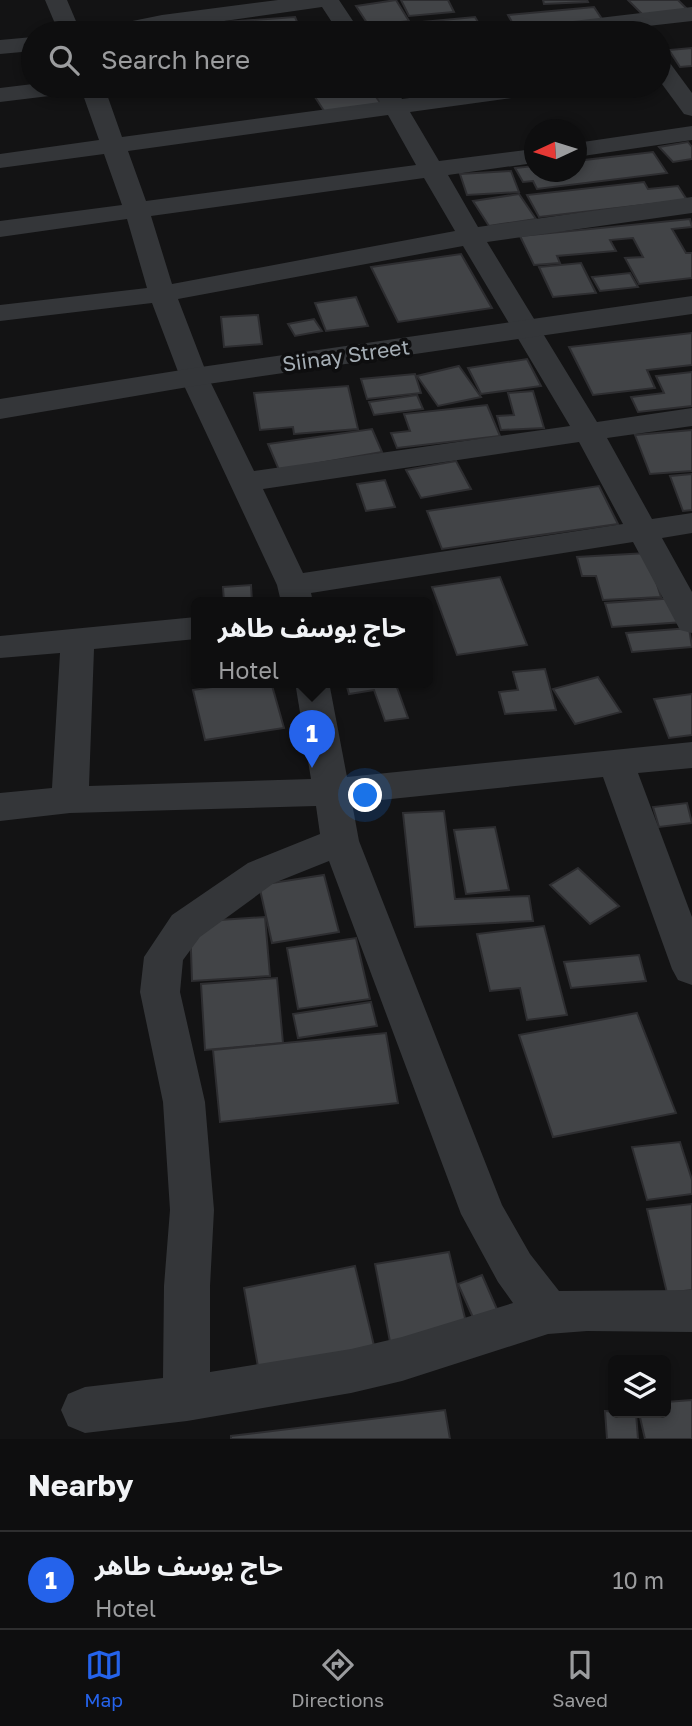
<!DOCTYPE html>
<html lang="en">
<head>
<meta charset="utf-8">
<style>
	body { margin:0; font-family:"Golos Text","Noto Sans Arabic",sans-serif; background:#1c1c1d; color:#f1f3f6 }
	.controls { position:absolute; right:21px; bottom:21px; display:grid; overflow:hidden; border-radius:10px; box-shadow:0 4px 10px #0003 }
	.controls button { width:63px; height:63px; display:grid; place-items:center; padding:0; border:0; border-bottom:2px solid #2e2e2f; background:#0e0e0f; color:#f1f3f6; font:35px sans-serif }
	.compass { position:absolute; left:524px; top:119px; width:63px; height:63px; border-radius:50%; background:#0e0e0f; box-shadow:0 4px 10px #0003; rotate:266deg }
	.you { position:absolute; left:366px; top:796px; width:24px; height:24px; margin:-18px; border:5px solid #fff; border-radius:50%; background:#1a73e8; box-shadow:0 0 0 10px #1a73e833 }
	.badge { display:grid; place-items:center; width:46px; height:46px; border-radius:50%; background:#2563eb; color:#fff; font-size:23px; font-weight:700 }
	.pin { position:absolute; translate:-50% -58px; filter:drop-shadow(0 2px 4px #0008) }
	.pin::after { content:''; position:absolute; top:37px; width:24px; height:21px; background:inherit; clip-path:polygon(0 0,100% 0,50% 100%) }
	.popup { position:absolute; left:191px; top:597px; width:242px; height:91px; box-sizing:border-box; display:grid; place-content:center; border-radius:10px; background:#0e0e0f; filter:drop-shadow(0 2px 5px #0005); font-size:23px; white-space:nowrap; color:#9b9c9e }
	.popup b { font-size:26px; color:#f1f3f6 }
	.popup::after { content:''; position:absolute; left:50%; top:100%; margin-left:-14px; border:14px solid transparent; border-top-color:#0e0e0f }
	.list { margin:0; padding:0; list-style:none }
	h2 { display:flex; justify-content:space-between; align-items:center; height:91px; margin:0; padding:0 28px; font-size:30px }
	h2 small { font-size:23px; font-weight:400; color:#9b9c9e }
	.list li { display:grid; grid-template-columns:46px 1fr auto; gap:21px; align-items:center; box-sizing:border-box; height:98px; padding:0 28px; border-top:2px solid #2e2e2f }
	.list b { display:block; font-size:26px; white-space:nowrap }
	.list p { margin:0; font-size:23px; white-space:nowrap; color:#9b9c9e }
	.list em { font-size:23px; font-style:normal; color:#9b9c9e }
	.icon { flex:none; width:38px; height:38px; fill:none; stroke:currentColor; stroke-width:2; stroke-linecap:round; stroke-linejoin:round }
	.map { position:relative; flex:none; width:692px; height:1439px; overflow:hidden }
	.search { position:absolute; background:#0e0e0f; box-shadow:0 4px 10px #0003; left:21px; right:21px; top:21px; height:77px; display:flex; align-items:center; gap:18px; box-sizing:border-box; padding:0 24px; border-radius:38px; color:#9b9c9e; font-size:26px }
	.sheet { height:189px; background:#0e0e0f }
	nav { display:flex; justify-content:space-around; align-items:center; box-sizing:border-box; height:98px; border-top:2px solid #2e2e2f; background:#0e0e0f; font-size:19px; color:#9b9c9e }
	nav a { display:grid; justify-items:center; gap:4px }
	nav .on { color:#2563eb }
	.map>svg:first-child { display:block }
	.building { fill:#424447; stroke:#2d2d30; stroke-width:2 }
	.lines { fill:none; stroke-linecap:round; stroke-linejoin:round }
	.minor { fill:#343639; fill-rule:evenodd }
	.tertiary { fill:#343639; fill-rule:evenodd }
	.labels { text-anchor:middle; stroke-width:7; stroke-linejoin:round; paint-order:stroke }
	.street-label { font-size:21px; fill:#a4adb4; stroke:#0e0e0f }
</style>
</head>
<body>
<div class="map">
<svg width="692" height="1439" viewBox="0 0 692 1439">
	<rect width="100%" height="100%" fill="#131314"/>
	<g class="building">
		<polygon points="396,0 409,21 369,26 356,6"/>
		<polygon points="401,0 448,0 454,12 409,16"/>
		<polygon points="543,0 587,0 588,2 544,4"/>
		<polygon points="628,0 678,0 689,11 645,17"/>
		<polygon points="594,7 606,25 514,33 415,33 410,23 475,17 481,27 513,24 508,15"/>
		<polygon points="295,17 298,24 278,25 281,33 188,33 186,25"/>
		<polygon points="337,28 339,33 287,33 286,31"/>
		<polygon points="692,48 692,66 680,67 669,50"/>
		<polygon points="368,86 384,108 328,117 313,94"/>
		<polygon points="404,86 502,86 506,90 416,104"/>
		<polygon points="688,142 692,147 692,159 673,162 659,147"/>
		<polygon points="653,152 667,173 537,189 533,181 523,182 515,168 534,166 534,172 576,172 576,161"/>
		<polygon points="511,171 519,192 467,195 460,174"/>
		<polygon points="644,182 648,189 678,186 687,200 539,217 527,195"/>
		<polygon points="519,194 536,219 489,226 473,201"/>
		<polygon points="690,219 692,227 672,229 686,253 692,253 692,278 639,284 625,258 643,257 633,238 610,240 616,251 557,256 560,263 534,265 520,236"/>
		<polygon points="461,254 492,308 398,322 371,267"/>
		<polygon points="581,263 596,293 553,297 539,267"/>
		<polygon points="630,273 638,287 600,291 592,277"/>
		<polygon points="356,297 368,326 326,331 315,303"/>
		<polygon points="258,315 262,344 224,347 221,317"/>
		<polygon points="314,319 322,331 295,336 288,324"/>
		<polygon points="692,333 692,365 647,370 655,388 593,395 569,347"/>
		<polygon points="527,359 541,386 481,394 468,368"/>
		<polygon points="459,366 481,397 438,406 417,376"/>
		<polygon points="692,372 692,406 638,412 631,397 664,393 656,376"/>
		<polygon points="415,374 421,393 367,399 361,379"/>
		<polygon points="348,386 358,429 294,434 293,427 260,430 254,393"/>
		<polygon points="533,391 544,428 501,430 497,416 514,415 508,393"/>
		<polygon points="417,395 423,409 374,415 369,402"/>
		<polygon points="487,405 500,436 397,448 391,433 410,431 404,414"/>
		<polygon points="372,429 382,452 279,470 268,444"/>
		<polygon points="692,430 692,471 650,474 635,435"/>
		<polygon points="456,461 471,489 421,498 406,470"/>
		<polygon points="692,474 692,510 683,511 670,476"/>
		<polygon points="385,480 395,507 366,511 357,484"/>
		<polygon points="599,486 618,524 442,549 427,511"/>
		<polygon points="647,553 661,597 603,600 596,576 582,576 577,557"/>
		<polygon points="500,577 527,645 457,655 432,587"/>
		<polygon points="251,585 252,602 224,602 223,587"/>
		<polygon points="676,598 684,622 612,627 605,603"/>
		<polygon points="689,628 692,647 632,652 626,633"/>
		<polygon points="545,669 556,710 505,714 499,692 518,690 513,672"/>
		<polygon points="598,677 621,712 575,724 553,689"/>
		<polygon points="243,682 271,682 284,728 205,740 193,690"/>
		<polygon points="395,682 408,718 385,721 374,690 349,694 346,683"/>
		<polygon points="692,694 692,735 669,738 654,699"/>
		<polygon points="687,803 692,823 659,827 653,807"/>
		<polygon points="444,811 455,899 529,896 533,921 415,927 403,813"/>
		<polygon points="495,827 509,890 466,894 454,830"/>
		<polygon points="578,868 619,906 590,924 550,885"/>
		<polygon points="324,875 339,932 272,943 259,885"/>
		<polygon points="265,917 270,976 192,981 190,922"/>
		<polygon points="544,926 567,1015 527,1020 520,988 490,991 477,934"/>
		<polygon points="356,938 370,999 298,1009 287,948"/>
		<polygon points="639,955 646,981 571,988 564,962"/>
		<polygon points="277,978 283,1043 205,1050 201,984"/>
		<polygon points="371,1002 377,1026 298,1038 293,1014"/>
		<polygon points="637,1013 676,1113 553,1137 519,1035"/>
		<polygon points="386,1033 398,1103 220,1122 213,1050"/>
		<polygon points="680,1142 692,1180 692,1194 647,1200 632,1147"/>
		<polygon points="692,1204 692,1290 667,1293 647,1209"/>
		<polygon points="449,1252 470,1339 392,1352 375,1264"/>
		<polygon points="355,1266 376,1354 260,1378 244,1288"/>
		<polygon points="482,1275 499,1314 475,1322 458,1284"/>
		<polygon points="692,1400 692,1439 645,1439 639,1413 666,1413 666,1402"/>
		<polygon points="445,1410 450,1439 231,1439 231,1436"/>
		<polygon points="605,1411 636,1413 638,1439 607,1439"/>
	</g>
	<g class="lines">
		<g class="minor">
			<polygon points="45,0 67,0 81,33 59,33"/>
			<polygon points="278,0 339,0 361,33 339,33 322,7 139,33 95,33 98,28 162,15"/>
			<polygon points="692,7 692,21 586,33 520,33 523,28 531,26"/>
			<polygon points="33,37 33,51 0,54 0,40"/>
			<polygon points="659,57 667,59 692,93 692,116 684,114 659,80"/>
			<path d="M33,84L104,86L122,137L380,102L371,86H395L402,99L498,86H560L556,91L548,93L410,112L439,161L534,149V163L448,175L478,227L692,197V213L487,242L597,422L692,408V426L607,438L652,519L692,513V533L662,538L692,592V633L680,630L633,542L311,593L313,602H281L277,585L180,377L152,303L0,321V305L147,288L127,219L0,237V221L122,205L104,154L0,168V154L99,140L82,92L0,102V88ZM388,115L416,165L146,201L128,151ZM424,178L455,231L172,284L151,216ZM463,246L570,426L254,471L208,377L178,299ZM579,442L623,524L303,573L263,489Z"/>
			<polygon points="692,126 692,140 576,157 576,143"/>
			<path d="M196,617V639L94,649L89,786L311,779L295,682H329L347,777L692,742V768L638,773L692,917V985L678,980L672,969L603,777L352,803L359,841L502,1205L530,1254L559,1291L692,1290V1332L587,1331L548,1334L402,1381L351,1393L187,1421L85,1433L68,1426L61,1410L68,1394L85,1387L163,1378L164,1286L170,1210L163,1102L140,992L144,957L172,915L248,863L320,834L316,806L70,813L0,821V793L52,788L60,653L0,658V636ZM329,861L461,1214L498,1282L513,1303L402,1337L351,1349L210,1372V1286L214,1210L205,1102L180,992L183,960L200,937L274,883Z"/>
		</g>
		<polygon class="tertiary" points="692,296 692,314 194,386 0,419 0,399 194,368"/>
	</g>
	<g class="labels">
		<g class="street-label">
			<text transform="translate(346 356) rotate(-8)" y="7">Siinay Street</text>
		</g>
	</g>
</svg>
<div class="controls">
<button><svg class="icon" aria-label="layers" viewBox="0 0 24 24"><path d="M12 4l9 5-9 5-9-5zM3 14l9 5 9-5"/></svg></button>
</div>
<svg class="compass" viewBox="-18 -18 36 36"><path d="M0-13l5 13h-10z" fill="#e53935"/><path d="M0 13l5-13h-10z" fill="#9b9c9e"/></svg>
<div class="you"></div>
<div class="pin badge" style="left:312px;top:768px">1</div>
<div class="popup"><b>حاج يوسف طاهر</b>Hotel</div>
<div class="search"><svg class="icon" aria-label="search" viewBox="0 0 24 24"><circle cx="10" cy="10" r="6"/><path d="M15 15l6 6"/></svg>Search here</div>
</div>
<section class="sheet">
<h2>Nearby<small></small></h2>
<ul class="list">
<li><span class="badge">1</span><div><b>حاج يوسف طاهر</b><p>Hotel</p></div><em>10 m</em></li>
</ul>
</section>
<nav>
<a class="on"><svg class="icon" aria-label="map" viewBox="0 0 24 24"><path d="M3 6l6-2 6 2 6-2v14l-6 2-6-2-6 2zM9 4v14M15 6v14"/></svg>Map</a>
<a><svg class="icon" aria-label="directions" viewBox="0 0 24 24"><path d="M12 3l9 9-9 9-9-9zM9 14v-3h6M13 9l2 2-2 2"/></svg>Directions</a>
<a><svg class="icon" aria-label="saved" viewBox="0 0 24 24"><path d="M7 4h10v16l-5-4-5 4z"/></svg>Saved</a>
</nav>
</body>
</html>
